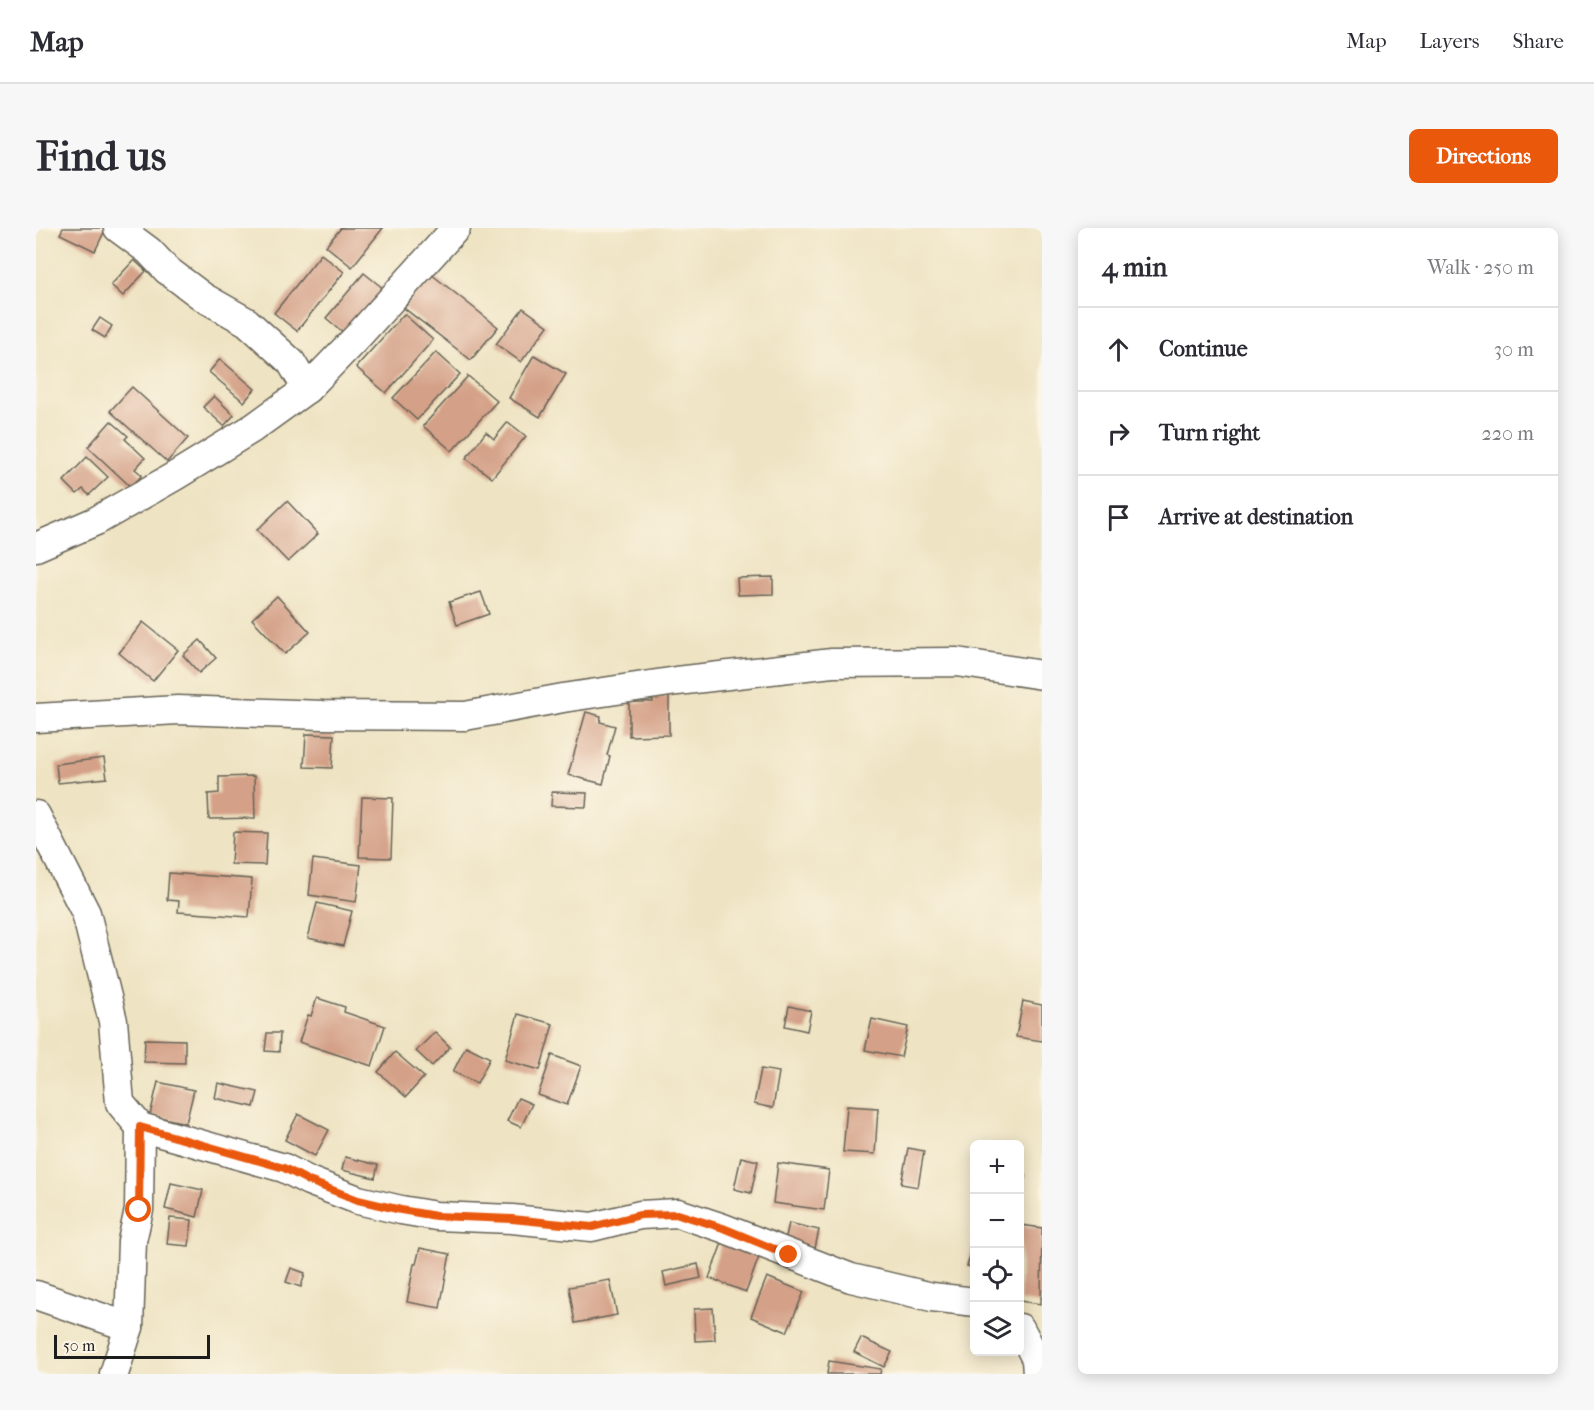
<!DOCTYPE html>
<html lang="en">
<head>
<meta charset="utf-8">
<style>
	body { margin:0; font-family:"IM FELL French Canon",serif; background:#f7f7f7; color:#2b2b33 }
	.controls { position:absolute; right:18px; bottom:18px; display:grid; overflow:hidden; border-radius:9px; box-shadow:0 3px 15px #0003 }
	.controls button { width:54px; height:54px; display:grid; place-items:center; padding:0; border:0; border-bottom:2px solid #e1e1e2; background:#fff; color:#2b2b33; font:30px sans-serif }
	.scale { position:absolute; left:18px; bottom:15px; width:156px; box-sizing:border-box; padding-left:6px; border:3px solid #1c1c1c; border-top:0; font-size:16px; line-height:21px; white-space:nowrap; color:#1c1c1c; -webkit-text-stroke:4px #fcf5e5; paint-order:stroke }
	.stop { position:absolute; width:18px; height:18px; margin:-14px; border:4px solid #ea580c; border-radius:50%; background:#fff }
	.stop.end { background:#ea580c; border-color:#fff; box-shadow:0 2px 6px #0008 }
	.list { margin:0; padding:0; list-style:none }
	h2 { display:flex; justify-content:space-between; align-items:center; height:78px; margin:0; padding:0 24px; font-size:26px }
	h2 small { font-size:20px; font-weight:400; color:#7c7c81 }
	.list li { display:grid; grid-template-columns:39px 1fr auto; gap:18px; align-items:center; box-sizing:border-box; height:84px; padding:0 24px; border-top:2px solid #e1e1e2 }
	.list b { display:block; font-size:22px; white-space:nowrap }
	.list em { font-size:20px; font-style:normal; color:#7c7c81 }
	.icon { flex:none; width:33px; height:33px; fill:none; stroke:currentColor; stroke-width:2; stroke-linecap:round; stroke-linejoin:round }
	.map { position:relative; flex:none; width:1006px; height:1146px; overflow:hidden; border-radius:9px }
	header { display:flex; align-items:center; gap:36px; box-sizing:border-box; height:84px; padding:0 30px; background:#fff; border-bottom:2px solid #e1e1e2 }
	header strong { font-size:28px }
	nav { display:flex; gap:33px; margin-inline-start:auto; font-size:21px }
	.intro { display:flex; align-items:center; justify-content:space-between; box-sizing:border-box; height:144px; padding:0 36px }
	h1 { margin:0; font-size:42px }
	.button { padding:15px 27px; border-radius:9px; background:#ea580c; color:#fff; font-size:21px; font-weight:700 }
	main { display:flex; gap:36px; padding:0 36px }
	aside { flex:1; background:#fff; border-radius:9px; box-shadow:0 3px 15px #0003 }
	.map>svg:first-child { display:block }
	.building { fill:#d4a087 }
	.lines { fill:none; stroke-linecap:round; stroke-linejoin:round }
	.minor-casing { stroke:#666256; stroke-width:31 }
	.minor { stroke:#fff; stroke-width:28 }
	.route { stroke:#ea580c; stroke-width:8 }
</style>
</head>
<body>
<header>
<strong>Map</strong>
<nav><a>Map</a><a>Layers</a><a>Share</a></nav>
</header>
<div class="intro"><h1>Find us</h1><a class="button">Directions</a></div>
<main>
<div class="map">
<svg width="1006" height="1146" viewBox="0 0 1006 1146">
	<rect width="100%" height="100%" fill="#fcf5e5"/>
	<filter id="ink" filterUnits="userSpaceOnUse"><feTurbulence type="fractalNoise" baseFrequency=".0167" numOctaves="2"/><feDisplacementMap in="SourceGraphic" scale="12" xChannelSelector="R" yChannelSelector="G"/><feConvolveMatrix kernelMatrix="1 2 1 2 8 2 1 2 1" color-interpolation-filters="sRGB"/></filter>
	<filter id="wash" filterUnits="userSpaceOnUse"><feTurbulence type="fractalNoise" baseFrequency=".008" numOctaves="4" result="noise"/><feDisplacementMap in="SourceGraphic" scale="24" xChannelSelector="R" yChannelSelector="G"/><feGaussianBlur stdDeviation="1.35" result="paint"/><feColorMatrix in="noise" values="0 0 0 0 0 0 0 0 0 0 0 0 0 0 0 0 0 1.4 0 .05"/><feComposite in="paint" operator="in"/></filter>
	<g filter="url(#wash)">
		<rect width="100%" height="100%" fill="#eee3c2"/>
		<g id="blocks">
			<g class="building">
				<polygon points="27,0 70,0 59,23 24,6"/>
				<polygon points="305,0 347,0 316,39 290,18"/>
				<polygon points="285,26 308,44 261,103 238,85"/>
				<polygon points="98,32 110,43 87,68 75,57"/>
				<polygon points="328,45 353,65 315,111 290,90"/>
				<polygon points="395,46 462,99 435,132 368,80"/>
				<polygon points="487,80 512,98 485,134 460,116"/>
				<polygon points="368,86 397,112 350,165 320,139"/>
				<polygon points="64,90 76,98 69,110 56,102"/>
				<polygon points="400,124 424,146 381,192 357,170"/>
				<polygon points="498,127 530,146 504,189 473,170"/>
				<polygon points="184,131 219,161 208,174 173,144"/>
				<polygon points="432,148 461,173 416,223 387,198"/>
				<polygon points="96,159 152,210 131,234 74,183"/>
				<polygon points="178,168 198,187 188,198 167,179"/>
				<polygon points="75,193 92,208 89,211 109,230 99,241 106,247 95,259 52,219"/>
				<polygon points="472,194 490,208 456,250 430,230 450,204 458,211"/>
				<polygon points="51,229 72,249 53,267 47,261 41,266 28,253"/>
				<polygon points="251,273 282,306 252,334 221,302"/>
				<polygon points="737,349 737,366 702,367 701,350"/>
				<polygon points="445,364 453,386 421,397 413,374"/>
				<polygon points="241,368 274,404 249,426 216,391"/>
				<polygon points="107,394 142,422 117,453 83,425"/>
				<polygon points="164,412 180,430 163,445 147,427"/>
				<polygon points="617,468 633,468 633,507 593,508 593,474 617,474"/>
				<polygon points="550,484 565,488 564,494 579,498 571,527 574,528 567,556 532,547"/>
				<polygon points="270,506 298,507 296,540 268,539"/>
				<polygon points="68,530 71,550 22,555 20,536"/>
				<polygon points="218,548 219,590 173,591 172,566 183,565 183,549"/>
				<polygon points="516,564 551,565 550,579 515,578"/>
				<polygon points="326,569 357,570 355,630 323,629"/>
				<polygon points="197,604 231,605 229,637 195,636"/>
				<polygon points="277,631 325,637 320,674 273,667"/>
				<polygon points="133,645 216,651 213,689 142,684 143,673 131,672"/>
				<polygon points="281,675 316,683 307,718 272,710"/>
				<polygon points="281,770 309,779 308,784 349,798 336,838 263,814 272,787 275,788"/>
				<polygon points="987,773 1006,777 1006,813 980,809"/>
				<polygon points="753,778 775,783 771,803 749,798"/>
				<polygon points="482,786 517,796 504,842 469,832"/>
				<polygon points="836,791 872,799 865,829 829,822"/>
				<polygon points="399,804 414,819 396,838 380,823"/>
				<polygon points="231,805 244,805 243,824 229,823"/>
				<polygon points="109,811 149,812 149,835 108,834"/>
				<polygon points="430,818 454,830 441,855 417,844"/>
				<polygon points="359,824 388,849 370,869 342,844"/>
				<polygon points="516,827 545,838 531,877 502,867"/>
				<polygon points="725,841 743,844 737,880 718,876"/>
				<polygon points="122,854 158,862 150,895 114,887"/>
				<polygon points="182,855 222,864 218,879 179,870"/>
				<polygon points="482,870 496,876 485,899 471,893"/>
				<polygon points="811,878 842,880 839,926 807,924"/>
				<polygon points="262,886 293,902 279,928 249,912"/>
				<polygon points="872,920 888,923 882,959 865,956"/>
				<polygon points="309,929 342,937 339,950 306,942"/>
				<polygon points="705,929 722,933 715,965 698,961"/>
				<polygon points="742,935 793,942 788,982 737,975"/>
				<polygon points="984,946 989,947 985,972 984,972"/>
				<polygon points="135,955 167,962 161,989 129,981"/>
				<polygon points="134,990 156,992 153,1018 131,1016"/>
				<polygon points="753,995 783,1002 779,1020 749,1013"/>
				<polygon points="985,997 1006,1000 1005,1076 984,1073"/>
				<polygon points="686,1015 723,1029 710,1064 673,1050"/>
				<polygon points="938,1016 939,1016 939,1040 931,1038"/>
				<polygon points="384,1020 414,1026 404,1080 371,1074 378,1036 380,1036"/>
				<polygon points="662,1036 665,1050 630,1058 627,1044"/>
				<polygon points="255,1040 269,1045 265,1059 250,1054"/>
				<polygon points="731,1049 768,1064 751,1104 715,1089"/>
				<polygon points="574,1052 581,1087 539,1095 533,1059"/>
				<polygon points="677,1080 679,1112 659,1113 658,1081"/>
				<polygon points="825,1110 856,1124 848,1139 818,1124"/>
				<polygon points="793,1133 845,1141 844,1146 791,1146"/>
			</g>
		</g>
	</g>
	<g filter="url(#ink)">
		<use href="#blocks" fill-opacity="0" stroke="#666256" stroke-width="1.5"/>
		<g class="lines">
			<defs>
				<g id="minor">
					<polyline points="271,161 322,108 420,0"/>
					<polyline points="0,319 60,293 139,248 217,200 271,161 255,134 211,94 167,69 131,42 113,23 82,0"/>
					<polyline points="0,490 142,482 287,487 429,488 527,470 641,453 796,435 921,434 1006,447"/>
					<polyline points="0,587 50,685 77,793 84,875 104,899 248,940 273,953 322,972 365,982 400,988 476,991 556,999 604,987 642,985 687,1000 815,1050 896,1069 939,1074"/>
					<polyline points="0,1067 93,1099"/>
					<polyline points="984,1100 1000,1131 1001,1146"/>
					<polyline points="78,1146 93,1099 96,1013 103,982 104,899"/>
				</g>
			</defs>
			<use href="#minor" class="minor-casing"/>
			<use href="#minor" class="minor"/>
		</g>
	</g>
	<g class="lines" filter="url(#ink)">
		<polyline class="route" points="103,982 104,899 248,940 273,953 322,972 365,982 400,988 476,991 556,999 604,987 642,986 687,1000 753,1027"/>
	</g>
</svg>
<div class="controls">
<button>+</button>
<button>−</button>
<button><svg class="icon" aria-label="locate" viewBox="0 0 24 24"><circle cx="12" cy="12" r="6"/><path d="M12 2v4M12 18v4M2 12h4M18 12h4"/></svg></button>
<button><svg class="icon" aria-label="layers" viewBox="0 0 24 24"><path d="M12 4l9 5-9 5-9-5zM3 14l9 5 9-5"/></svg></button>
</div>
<div class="scale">50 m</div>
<div class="stop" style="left:103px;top:982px"></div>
<div class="stop end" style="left:753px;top:1027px"></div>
</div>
<aside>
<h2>4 min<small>Walk · 250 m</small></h2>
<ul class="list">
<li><svg class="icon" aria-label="ahead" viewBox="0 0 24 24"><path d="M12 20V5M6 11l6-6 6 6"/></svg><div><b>Continue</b></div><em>30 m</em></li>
<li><svg class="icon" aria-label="right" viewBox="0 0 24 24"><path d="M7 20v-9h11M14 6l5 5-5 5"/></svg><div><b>Turn right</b></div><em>220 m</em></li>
<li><svg class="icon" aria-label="arrive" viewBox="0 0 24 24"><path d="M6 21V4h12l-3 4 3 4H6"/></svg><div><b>Arrive at destination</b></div></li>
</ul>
</aside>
</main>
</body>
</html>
